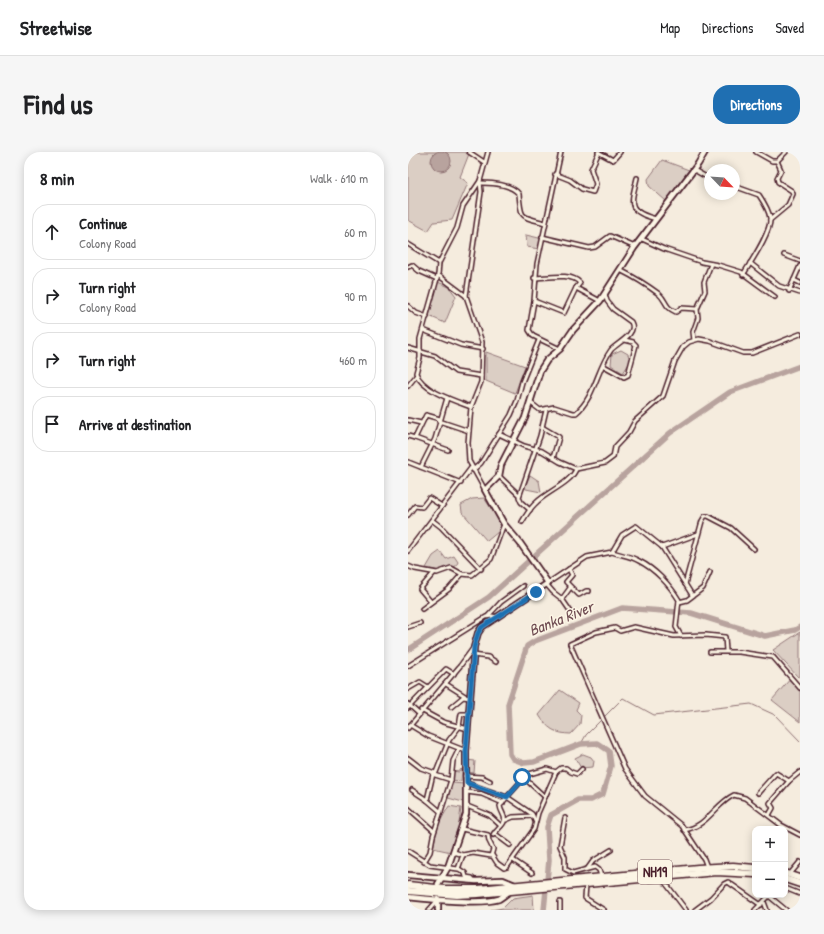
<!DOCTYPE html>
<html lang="en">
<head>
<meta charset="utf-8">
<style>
	body { margin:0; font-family:"Patrick Hand",sans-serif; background:#f6f6f6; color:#202124 }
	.controls { position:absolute; right:12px; bottom:12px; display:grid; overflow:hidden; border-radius:8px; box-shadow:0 2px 10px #0003 }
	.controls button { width:36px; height:36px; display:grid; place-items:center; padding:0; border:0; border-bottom:1px solid #e0e0e0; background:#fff; color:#202124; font:20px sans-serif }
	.compass { position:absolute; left:296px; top:12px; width:36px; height:36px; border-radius:50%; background:#fff; box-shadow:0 2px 10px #0003; rotate:115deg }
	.stop { position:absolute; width:12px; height:12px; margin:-9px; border:3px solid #1f6fb2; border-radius:50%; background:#fff }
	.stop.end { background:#1f6fb2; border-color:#fff; box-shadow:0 1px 4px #0008 }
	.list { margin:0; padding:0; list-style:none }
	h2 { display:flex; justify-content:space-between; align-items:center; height:52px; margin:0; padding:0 16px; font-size:17px }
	h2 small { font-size:13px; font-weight:400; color:#757577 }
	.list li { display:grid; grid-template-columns:26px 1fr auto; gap:12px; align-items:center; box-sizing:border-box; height:56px; margin:0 8px 8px; padding:0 8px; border:1px solid #e0e0e0; border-radius:16px }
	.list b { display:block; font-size:15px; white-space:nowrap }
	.list p { margin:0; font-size:13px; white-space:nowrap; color:#757577 }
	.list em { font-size:13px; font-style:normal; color:#757577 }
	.icon { flex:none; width:22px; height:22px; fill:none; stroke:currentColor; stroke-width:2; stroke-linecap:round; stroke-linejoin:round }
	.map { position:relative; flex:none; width:392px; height:758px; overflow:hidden; border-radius:16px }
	header { display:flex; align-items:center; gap:24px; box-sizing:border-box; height:56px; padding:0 20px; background:#fff; border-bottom:1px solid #e0e0e0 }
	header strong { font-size:19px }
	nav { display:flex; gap:22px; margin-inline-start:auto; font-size:14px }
	.intro { display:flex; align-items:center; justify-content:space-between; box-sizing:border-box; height:96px; padding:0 24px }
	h1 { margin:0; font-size:28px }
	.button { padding:10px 18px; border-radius:16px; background:#1f6fb2; color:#fff; font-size:14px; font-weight:700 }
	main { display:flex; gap:24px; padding:0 24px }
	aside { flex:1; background:#fff; border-radius:16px; box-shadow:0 2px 10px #0003 }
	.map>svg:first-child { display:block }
	.green { fill:#dbcec4; stroke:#927678 }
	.water { fill:#b8a39e; stroke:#8c6e70 }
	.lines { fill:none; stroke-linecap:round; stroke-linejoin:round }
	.stream { stroke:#8c6e70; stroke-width:1 }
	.river { stroke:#b8a39e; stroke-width:5.5 }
	.street-casing { stroke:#4a1f2b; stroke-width:6 }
	.secondary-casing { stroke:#4a1f2b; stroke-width:8 }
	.highway-casing { stroke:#4a1f2b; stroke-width:9 }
	.street { stroke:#fcf5e5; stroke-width:3 }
	.secondary { stroke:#fcf5e5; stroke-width:4.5 }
	.highway { stroke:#fcf5e5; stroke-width:6 }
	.route { stroke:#1f6fb2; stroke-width:5 }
	.labels { text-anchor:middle; stroke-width:3; stroke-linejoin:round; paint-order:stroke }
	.shield { fill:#fcf5e5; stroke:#7f5f63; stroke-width:1 }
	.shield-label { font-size:14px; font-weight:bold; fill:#4a1f2b }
	.water-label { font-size:16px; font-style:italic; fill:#704d53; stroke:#fcf5e5 }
</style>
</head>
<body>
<header>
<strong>Streetwise</strong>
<nav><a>Map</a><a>Directions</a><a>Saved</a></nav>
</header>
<div class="intro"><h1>Find us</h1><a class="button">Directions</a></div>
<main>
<aside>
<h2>8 min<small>Walk · 610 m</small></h2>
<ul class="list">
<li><svg class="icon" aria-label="ahead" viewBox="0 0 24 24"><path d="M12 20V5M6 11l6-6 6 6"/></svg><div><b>Continue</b><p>Colony Road</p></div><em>60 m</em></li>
<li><svg class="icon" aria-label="right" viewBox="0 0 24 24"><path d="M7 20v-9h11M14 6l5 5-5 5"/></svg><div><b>Turn right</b><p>Colony Road</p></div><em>90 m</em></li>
<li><svg class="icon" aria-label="right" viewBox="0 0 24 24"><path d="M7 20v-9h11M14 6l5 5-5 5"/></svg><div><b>Turn right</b></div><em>460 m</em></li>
<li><svg class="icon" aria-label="arrive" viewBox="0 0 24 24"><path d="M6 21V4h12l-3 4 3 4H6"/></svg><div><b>Arrive at destination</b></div></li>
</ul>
</aside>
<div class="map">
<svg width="392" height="758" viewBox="0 0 392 758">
	<rect width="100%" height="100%" fill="#f5ecde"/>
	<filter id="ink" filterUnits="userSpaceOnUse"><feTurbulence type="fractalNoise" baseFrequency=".025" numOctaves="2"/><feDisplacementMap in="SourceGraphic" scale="8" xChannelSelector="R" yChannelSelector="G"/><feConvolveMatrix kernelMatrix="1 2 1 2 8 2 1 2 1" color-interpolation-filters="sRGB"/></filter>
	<g filter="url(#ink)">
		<g class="green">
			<polygon points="2,0 56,0 61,2 52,25 60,31 44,68 26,70 20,79 0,68 0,2"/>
			<polygon points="254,8 281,18 258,49 241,34 240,27"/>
			<polygon points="118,83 131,86 133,89 131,97 119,95"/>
			<polygon points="30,130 41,135 48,144 37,171 21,164"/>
			<polygon points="213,198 220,202 222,210 215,221 203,213 204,202"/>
			<polygon points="78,200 117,214 107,241 78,229"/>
			<polygon points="122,323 131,329 133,340 118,337 117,335"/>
			<polygon points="76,346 96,375 79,389 54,360 53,353 64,347"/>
			<polygon points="32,399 38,407 46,404 50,410 48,414 32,419 18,416 25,404"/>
			<polygon points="392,480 392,524 390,525 365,498"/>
			<polygon points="383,526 392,533 392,570 364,548"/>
			<path d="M152,538L171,551L168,558L173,563L172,572L163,582C147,582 139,576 131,563Z"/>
			<polygon points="175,602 183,605 186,609 185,615 173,616 167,606"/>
			<polygon points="59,608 67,609 66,621 58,620"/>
			<polygon points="53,617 54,618 53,629 43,628 44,619 51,620"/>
			<polygon points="44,631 56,632 55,650 40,646"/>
			<polygon points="41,654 53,656 50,679 43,700 25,696 30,673"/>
			<polygon points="125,743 126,758 83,758 95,756 105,746"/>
		</g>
		<circle class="water" cx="33" cy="9" r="10"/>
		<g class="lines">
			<polyline class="stream" points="173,592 178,583 215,546 246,563 343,552 367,563 392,589"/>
			<g class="river">
				<polyline points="0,498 81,445 262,281 322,240 392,214"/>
				<polyline points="136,758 141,708 139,675 143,663 170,648 183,648 195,642 203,614 201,599 189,591 173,592 126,610 116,611 105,607 102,602 100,552 119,494 127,489 214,456 283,461 357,484 387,478 392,475"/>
			</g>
			<defs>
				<g id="street">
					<polyline points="61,0 76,10"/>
					<polyline points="190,0 205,8 212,0"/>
					<polyline points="348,0 364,9 369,9 378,0"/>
					<polyline points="286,18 302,27"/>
					<polyline points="147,22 162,28 174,37 185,40 188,32 183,17 191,0"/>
					<path d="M229,26C223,52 218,59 248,67"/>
					<path d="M74,31C86,31 103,32 111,42C113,68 113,64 137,71"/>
					<path d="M326,34L351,43C355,49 361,58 362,66C364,79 342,111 335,123"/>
					<polyline points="362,68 380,53 385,42 384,39 370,30 369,26 373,18 369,9"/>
					<polyline points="134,85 181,96 187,95 202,84 227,95"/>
					<polyline points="234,87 256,97 294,110 310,113 333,120 367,145"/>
					<polyline points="0,92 31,111"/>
					<polyline points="376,103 392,109"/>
					<polyline points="342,111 371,134 392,141"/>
					<polyline points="0,115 4,113 11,119 29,127"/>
					<path d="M212,118C226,125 239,133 251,142C259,149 256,155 268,160L273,156L289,157"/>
					<polyline points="30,123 58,144 74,190 73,230 63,255"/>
					<path d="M126,126C139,126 163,120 172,131L168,136L192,149"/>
					<polyline points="386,128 392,131"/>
					<polyline points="381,139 392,114"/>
					<polyline points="58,144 73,40 72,29"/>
					<polyline points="126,149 156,161 168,136"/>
					<polyline points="0,154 8,161 19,165"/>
					<polyline points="15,178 53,193 75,197"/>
					<polyline points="286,188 285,180 290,166 289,157 297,139 296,130 303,112"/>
					<polyline points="0,196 27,204 48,220 73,224"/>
					<polyline points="152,197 125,184 121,178 126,149 129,112 153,0"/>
					<polyline points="196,214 216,225 220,223 228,193 225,190 217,188"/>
					<polyline points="0,234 8,224"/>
					<path d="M123,251L132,258L146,255L165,261H168C187,245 189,217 203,198C209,191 230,182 223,170L205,157L199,149L197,142"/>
					<polyline points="0,268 13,271"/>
					<polyline points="31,269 61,279"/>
					<polyline points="134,275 151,285 145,306"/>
					<polyline points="91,282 116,294 134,299 152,310 168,317 197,311 205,305 207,295 221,280 227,269 255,244 267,209 275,195 281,190 291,187 302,189 335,201 344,201 392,182"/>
					<polyline points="0,284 7,286 18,263 32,267"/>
					<polyline points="7,286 40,298"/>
					<polyline points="0,310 53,331"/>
					<polyline points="13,315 27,287 39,246"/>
					<polyline points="65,318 73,311 103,263 109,249 114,230 131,188"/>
					<polyline points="91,324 111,343"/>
					<path d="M77,338L61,309L60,291L63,255C47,249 14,239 8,221L12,206V187L30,123L31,111L49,76L55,54L72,29L80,0"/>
					<polyline points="122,358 113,350 111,345 132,284 138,258"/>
					<polyline points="0,363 7,354 14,355 21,346 34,354"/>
					<polyline points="24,368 33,375 73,417"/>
					<path d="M114,370C118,363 123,355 129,350C139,340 164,330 168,317"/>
					<polyline points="254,395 290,382"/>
					<polyline points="0,399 63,316"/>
					<path d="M204,400C213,403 223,404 231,409C247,417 262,433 271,448L268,475L273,484"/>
					<polyline points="0,414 7,417 29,421 43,416 54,422 64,423 83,407 96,372"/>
					<polyline points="161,417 164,423 158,430 171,443 178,439 181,439"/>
					<polyline points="140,431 179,405 204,400 214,383 228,374 254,395 284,443"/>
					<polyline points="277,432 294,369 297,364 300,364 323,376 346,397"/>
					<polyline points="139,433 145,440 154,447"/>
					<polyline points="162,436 154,447 165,463"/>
					<polyline points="23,450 12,437 26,421"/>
					<polyline points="271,450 279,448 295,436 302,420"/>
					<polyline points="14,457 41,437 54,422"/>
					<polyline points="80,464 93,450 115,434"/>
					<polyline points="0,475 12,471"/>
					<polyline points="302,500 331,500 365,505 392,536"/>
					<polyline points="65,503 80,505 88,510"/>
					<polyline points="0,514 78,465 84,464 89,465"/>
					<polyline points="38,532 57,544"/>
					<polyline points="0,537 12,530 20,535"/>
					<polyline points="0,552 11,562"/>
					<polyline points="43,555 55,545 62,546"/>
					<polyline points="0,556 38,517 46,522"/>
					<polyline points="13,558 35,570 60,577"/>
					<polyline points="2,573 20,584 58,599"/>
					<polyline points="0,576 52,514 66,495"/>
					<polyline points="51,597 45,609 43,628 27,623 41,588 51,575 53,562 61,562"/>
					<polyline points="0,606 13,616 27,621"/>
					<polyline points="25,622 19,648 33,660"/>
					<polyline points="57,624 74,625 82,629"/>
					<polyline points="59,631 99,645 116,626"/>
					<polyline points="4,638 19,648"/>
					<polyline points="59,640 74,642 95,651"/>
					<polyline points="350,641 368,621 381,629"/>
					<polyline points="137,645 114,624 139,617 148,620"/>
					<path d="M59,654L81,663L93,674C101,666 93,662 92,654L99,645L124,662L127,669"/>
					<polyline points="0,656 26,679"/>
					<polyline points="361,663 365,656 362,651 381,629 392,620"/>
					<polyline points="157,666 152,694 157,705 157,717 165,721 187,715 191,718 193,724"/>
					<polyline points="98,668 105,665 125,664"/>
					<polyline points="54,677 80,683 81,689 85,697 83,704 65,701 55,703"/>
					<path d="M276,678C299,675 307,652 326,643L337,646L373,673L392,683"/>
					<polyline points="86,681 102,693"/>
					<polyline points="85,683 93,674"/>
					<polyline points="0,699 22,713 50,717 55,703 46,700"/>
					<polyline points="84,703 89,711 96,716 99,715 126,677 130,661 148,620 153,616 158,616 163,620 169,622 174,617"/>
					<polyline points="105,708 124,721"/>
					<polyline points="16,710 22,700 25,684 43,628"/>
					<polyline points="299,715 296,707 274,674 237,644 217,617 162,492 188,480 207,476 212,479 226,475 266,484 298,483 317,485 318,499"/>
					<polyline points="180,716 185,709 203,698"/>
					<polyline points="51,717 57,721 58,725 64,726 66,729"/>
					<polyline points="382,722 392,710"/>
					<polyline points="253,725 278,758"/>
					<polyline points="178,733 177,746 196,758"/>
					<polyline points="377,736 392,742"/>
					<polyline points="361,744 378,758"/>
					<polyline points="356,750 359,758"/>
					<polyline points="0,755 3,758"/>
					<polyline points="21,758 29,749"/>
					<polyline points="152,758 152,750"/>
					<polyline points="287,758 303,746 316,732 320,730 353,753"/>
					<polyline points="347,758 362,743"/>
				</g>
				<g id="secondary">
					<polyline points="0,723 68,729 95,728 107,733"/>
					<polyline points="30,732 40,715 58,662 58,599 66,495 70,481 74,475 140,431 112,391 96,372 77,338 91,324 93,313 117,266 132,219 139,208 152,197 165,178 192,149 226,96 290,12 297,0"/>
					<path d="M0,745C20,747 73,753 91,747C94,745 98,742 101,740"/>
					<polyline points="30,758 30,747"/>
				</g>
				<g id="highway">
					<polyline points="377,721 392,726"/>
					<polyline points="377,727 392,732"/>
					<polyline points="0,733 37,737 70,737 290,716 325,714 347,716"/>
					<polyline points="0,739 49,743 70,742 308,720 347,722"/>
				</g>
			</defs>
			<use href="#street" class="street-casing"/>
			<use href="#secondary" class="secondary-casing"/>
			<use href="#highway" class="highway-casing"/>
			<use href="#street" class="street"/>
			<use href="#secondary" class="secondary"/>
			<use href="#highway" class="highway"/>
		</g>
	</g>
	<g class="lines" filter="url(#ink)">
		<polyline class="route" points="114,625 116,626 99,645 59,631 58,599 66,495 70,481 74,475 128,440"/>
	</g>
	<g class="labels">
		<rect class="shield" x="230" y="708" width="34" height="24" rx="3"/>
		<g class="shield-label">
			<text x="247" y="725">NH19</text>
		</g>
		<g class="water-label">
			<text transform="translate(153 466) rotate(-22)" y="6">Banka River</text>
		</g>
	</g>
</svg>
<div class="controls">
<button>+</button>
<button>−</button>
</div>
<svg class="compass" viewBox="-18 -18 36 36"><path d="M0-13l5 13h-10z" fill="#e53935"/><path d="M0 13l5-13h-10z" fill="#757577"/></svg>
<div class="stop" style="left:114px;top:625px"></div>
<div class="stop end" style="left:128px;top:440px"></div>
</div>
</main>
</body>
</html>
